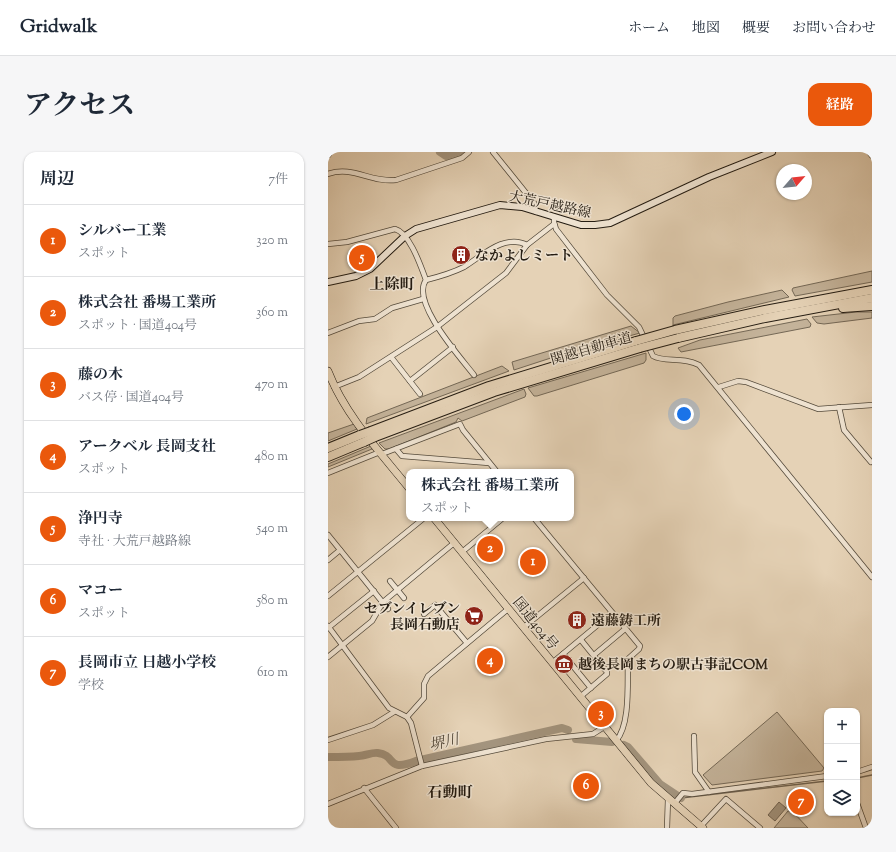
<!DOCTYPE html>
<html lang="ja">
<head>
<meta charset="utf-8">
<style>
	body { margin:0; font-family:"Sorts Mill Goudy","Noto Serif JP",serif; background:#f6f6f7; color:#1f2937 }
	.controls { position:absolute; right:12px; bottom:12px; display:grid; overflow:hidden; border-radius:8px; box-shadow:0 1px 3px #0004 }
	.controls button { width:36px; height:36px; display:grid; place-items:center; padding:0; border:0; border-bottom:1px solid #e0e1e3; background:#fff; color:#1f2937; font:20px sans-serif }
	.compass { position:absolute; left:448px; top:12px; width:36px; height:36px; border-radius:50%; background:#fff; box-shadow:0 1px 3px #0004; rotate:62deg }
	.you { position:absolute; left:356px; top:262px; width:14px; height:14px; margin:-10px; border:3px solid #fff; border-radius:50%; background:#1a73e8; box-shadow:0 0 0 6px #1a73e833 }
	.badge { display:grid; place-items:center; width:26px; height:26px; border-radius:50%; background:#ea580c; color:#fff; font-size:13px; font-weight:700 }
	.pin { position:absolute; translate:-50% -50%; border:2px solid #fff; box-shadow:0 1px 4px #0006 }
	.popup { position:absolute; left:78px; top:317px; width:168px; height:52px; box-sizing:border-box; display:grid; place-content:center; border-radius:8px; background:#fff; filter:drop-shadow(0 1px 3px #0005); font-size:13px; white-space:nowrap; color:#747a83 }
	.popup b { font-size:15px; color:#1f2937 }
	.popup::after { content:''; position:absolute; left:50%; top:100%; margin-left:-8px; border:8px solid transparent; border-top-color:#fff }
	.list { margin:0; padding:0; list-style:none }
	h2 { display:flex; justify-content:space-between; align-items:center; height:52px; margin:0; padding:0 16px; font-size:17px }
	h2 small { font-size:13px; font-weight:400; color:#747a83 }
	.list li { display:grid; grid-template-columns:26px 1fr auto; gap:12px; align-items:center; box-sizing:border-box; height:72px; padding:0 16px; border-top:1px solid #e0e1e3 }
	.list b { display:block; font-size:15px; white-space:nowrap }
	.list p { margin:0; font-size:13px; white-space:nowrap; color:#747a83 }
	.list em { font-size:13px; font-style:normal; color:#747a83 }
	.icon { flex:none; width:22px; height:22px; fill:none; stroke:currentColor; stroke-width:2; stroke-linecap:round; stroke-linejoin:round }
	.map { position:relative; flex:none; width:544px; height:676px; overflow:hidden; border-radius:12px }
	header { display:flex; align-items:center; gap:24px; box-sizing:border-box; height:56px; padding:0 20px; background:#fff; border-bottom:1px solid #e0e1e3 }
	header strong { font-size:19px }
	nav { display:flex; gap:22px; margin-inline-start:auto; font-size:14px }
	.intro { display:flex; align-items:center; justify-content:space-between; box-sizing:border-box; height:96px; padding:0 24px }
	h1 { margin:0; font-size:28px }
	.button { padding:10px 18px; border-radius:12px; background:#ea580c; color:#fff; font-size:14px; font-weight:700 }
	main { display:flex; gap:24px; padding:0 24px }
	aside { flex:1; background:#fff; border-radius:12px; box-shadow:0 1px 3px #0004 }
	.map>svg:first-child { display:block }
	.green { fill:#c4b39a; stroke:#746856 }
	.water { fill:#a3947e; stroke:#706453 }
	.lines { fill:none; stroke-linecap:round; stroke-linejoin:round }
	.stream { stroke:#706453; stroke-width:1.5 }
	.river { stroke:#a3947e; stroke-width:8 }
	.minor-casing { stroke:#544a3b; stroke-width:6 }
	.secondary-casing { stroke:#241c12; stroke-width:8 }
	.trunk-casing { stroke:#241c12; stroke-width:8 }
	.motorway-casing { stroke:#241c12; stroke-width:10 }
	.minor { stroke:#eee2d0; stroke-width:4.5 }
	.secondary { stroke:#eee2d0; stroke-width:6 }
	.trunk { stroke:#e5d2b6; stroke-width:7 }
	.motorway { stroke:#e5d2b6; stroke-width:8 }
	.motorway-bridge-casing { stroke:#241c12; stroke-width:10; stroke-linecap:butt }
	.motorway-bridge { stroke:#e5d2b6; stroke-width:8 }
	.labels { text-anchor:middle; stroke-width:3; stroke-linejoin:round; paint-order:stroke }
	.street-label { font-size:14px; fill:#241c12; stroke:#eee2d0 }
	.poi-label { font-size:14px; font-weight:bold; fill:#241c12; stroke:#eee2d0; text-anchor:start }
	.neighbourhood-label { font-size:15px; font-weight:bold; fill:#241c12; stroke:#eee2d0 }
	.water-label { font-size:15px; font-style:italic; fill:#574c3d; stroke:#eee2d0 }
</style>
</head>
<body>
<header>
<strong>Gridwalk</strong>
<nav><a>ホーム</a><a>地図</a><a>概要</a><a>お問い合わせ</a></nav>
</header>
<div class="intro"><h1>アクセス</h1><a class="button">経路</a></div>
<main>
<aside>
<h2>周辺<small>7件</small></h2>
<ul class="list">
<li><span class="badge">1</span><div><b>シルバー工業</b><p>スポット</p></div><em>320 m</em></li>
<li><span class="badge">2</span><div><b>株式会社 番場工業所</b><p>スポット · 国道404号</p></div><em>360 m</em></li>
<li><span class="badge">3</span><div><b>藤の木</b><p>バス停 · 国道404号</p></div><em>470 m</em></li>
<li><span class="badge">4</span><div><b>アークベル 長岡支社</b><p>スポット</p></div><em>480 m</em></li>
<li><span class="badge">5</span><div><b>浄円寺</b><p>寺社 · 大荒戸越路線</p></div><em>540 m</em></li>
<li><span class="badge">6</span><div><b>マコー</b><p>スポット</p></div><em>580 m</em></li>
<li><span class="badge">7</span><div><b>長岡市立 日越小学校</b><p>学校</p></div><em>610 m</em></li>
</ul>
</aside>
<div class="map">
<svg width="544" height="676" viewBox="0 0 544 676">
	<rect width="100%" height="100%" fill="#e5d2b6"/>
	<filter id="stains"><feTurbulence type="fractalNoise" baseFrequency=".005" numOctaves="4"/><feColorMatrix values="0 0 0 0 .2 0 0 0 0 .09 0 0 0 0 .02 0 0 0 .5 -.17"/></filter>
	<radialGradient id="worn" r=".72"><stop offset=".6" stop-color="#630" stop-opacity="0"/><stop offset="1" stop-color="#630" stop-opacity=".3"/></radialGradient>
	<g class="green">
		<polygon points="544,119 544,130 467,144 464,138 465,136"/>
		<polygon points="454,138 461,145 345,173 345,166 347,164 400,150"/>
		<polygon points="528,160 544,160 544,166 496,172 489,171 484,165"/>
		<polygon points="479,167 483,172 482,175 353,200 350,196 372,188"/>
		<polygon points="303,174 312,181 235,202 186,218 184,210"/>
		<polygon points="318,201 318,208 316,211 209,244 206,244 200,236"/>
		<polygon points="174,214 181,219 38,272 39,266"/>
		<polygon points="196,237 198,242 197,245 134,269 130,266 128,270 61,297 57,297 51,291"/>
		<polygon points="26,272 29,277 0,289 0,281"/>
		<polygon points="43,294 44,297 0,315 0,312"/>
		<polygon points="449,560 496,616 494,619 384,633 375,623"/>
		<polygon points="460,659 464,659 480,676 446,676"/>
	</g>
	<polygon class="water" points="451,650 458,656 447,669 440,663"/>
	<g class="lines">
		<g class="stream">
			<polyline points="529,626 544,623"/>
			<polyline points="353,646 499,629"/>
		</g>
		<g class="river">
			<polyline points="112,0 118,4 134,0"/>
			<polyline points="248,587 284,590"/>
			<polyline points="296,593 300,595 332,632 353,646"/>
			<path d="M0,605C10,605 21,605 31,604C37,604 44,600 50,601C69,603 57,621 88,609L234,576L240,578"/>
		</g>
		<defs>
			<g id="minor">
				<polyline points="165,0 206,51 208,60"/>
				<polyline points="541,0 544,4"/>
				<path d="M0,22C24,13 43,31 68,28L134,6L141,0"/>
				<path d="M226,65V70L228,77L279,143L311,175L325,204C337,211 354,204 371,213L544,425"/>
				<path d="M0,92L19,90L67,77C82,81 93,115 98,128C82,150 133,206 146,223"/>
				<path d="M98,128C110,125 124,121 136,115C154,104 177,81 199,93"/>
				<polyline points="0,181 31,169 47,167 64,156 95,147"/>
				<polyline points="63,205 92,242"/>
				<polyline points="82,229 125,195"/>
				<polyline points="6,235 31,225 109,175 178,121 199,93 226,72"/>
				<polyline points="391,235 410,229 418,230 490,257 544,253"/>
				<polyline points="511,255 516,278 543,310"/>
				<polyline points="68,297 74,304 161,311"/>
				<polyline points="54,302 132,272 135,278 169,320"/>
				<polyline points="0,321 52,300"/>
				<path d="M206,366L312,494L311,497L300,507C299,529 303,572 288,589"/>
				<polyline points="0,383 60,457"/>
				<polyline points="134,400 175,366"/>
				<polyline points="0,408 12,398"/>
				<polyline points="62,429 76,446"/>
				<polyline points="0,444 96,366"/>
				<polyline points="96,462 107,453 139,491"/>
				<polyline points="0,474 61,556 79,565 83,571 94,614"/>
				<polyline points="196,475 256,426"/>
				<polyline points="0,476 46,439"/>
				<polyline points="235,502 263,536"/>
				<polyline points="266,503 297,477"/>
				<polyline points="0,505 44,469 55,450 126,391"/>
				<polyline points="224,511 284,461"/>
				<polyline points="252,545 279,522 279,520 253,488"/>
				<polyline points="79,565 96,546 96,532 100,524 180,457"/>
				<polyline points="366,584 367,620 381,640"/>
				<polyline points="0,588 45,573 66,560"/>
				<polyline points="529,620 544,615"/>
				<polyline points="36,636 68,676"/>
				<polyline points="529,651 538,676"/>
				<polyline points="0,652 94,614 218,587 265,582 276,575"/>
				<polyline points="346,652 355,641 364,642 499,624"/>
				<polyline points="373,674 398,647 432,676"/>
				<polyline points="339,676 340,647"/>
			</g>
			<g id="secondary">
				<polyline points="0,2 1,0"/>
				<polyline points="0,130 28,124 42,117 77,84 88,77 172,53 194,55 253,73 267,73 282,71 381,25 444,0"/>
			</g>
			<g id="trunk">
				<path d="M0,219C17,263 51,299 81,336"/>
				<polyline points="106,366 323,631 375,676"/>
			</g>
			<g id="motorway">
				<polyline points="515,156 544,154"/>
				<polyline points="347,178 437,158 544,138"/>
				<polyline points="350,186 437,166 544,146"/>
				<polyline points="43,279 161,234 308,189"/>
				<polyline points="47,285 166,240 312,196"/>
				<polyline points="0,296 32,283"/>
				<polyline points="0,305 36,290"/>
			</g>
		</defs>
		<use href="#minor" class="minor-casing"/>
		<use href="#secondary" class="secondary-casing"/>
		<use href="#trunk" class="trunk-casing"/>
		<use href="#motorway" class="motorway-casing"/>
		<use href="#minor" class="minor"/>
		<use href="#secondary" class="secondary"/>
		<use href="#trunk" class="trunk"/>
		<use href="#motorway" class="motorway"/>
		<defs>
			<g id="motorway-bridge">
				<polyline points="308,189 347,178"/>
				<polyline points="312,196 350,186"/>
				<polyline points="32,283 43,279"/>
				<polyline points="36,290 47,285"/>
			</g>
		</defs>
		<use href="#motorway-bridge" class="motorway-bridge-casing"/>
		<use href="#motorway-bridge" class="motorway-bridge"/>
	</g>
	<defs>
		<symbol id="building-disc" viewBox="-11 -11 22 22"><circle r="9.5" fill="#8f2418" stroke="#eee2d0"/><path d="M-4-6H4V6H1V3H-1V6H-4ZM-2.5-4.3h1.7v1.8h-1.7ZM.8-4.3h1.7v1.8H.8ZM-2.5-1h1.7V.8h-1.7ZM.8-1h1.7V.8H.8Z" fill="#fff"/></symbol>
		<symbol id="supermarket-disc" viewBox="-11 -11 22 22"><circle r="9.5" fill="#8f2418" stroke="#eee2d0"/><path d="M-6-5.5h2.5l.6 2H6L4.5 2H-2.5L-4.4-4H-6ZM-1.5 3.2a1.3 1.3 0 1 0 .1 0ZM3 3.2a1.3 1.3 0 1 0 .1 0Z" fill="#fff"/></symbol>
		<symbol id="museum-disc" viewBox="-11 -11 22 22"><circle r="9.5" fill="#8f2418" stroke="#eee2d0"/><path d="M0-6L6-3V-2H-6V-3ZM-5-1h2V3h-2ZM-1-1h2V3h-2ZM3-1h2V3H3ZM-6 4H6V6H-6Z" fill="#fff"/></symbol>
	</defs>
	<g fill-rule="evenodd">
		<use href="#building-disc" x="122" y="92" width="22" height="22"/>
		<use href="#supermarket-disc" x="135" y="453" width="22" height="22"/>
		<use href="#building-disc" x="238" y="457" width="22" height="22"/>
		<use href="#museum-disc" x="225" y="501" width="22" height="22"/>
	</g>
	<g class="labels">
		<g class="street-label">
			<text transform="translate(222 52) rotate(12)" y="5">大荒戸越路線</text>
			<text transform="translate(263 196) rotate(-16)" y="5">関越自動車道</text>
			<text transform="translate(208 471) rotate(51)" y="5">国道404号</text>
		</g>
		<g class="poi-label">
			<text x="147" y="108">なかよしミート</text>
			<text x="132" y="461" text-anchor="end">セブンイレブン<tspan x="132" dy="16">長岡石動店</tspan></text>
			<text x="263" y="473">遠藤鋳工所</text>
			<text x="250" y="517">越後長岡まちの駅古事記COM</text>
		</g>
		<g class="neighbourhood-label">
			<text x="64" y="137">上除町</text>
			<text x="122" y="645">石動町</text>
		</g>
		<g class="water-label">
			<text transform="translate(116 590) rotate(-13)" y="5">堺川</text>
		</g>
	</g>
	<rect width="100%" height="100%" filter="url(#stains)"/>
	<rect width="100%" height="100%" fill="url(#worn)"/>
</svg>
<div class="controls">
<button>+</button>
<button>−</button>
<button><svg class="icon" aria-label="layers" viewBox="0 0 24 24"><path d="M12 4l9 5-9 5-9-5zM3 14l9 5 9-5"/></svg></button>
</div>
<svg class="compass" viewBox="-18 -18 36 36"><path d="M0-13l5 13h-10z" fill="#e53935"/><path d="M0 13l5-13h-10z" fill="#747a83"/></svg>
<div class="you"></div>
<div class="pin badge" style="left:205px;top:410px">1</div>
<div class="pin badge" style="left:162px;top:397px">2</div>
<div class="popup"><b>株式会社 番場工業所</b>スポット</div>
<div class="pin badge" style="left:273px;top:562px">3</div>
<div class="pin badge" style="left:162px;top:509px">4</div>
<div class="pin badge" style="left:34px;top:106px">5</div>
<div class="pin badge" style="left:258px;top:634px">6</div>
<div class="pin badge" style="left:473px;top:650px">7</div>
</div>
</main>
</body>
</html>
